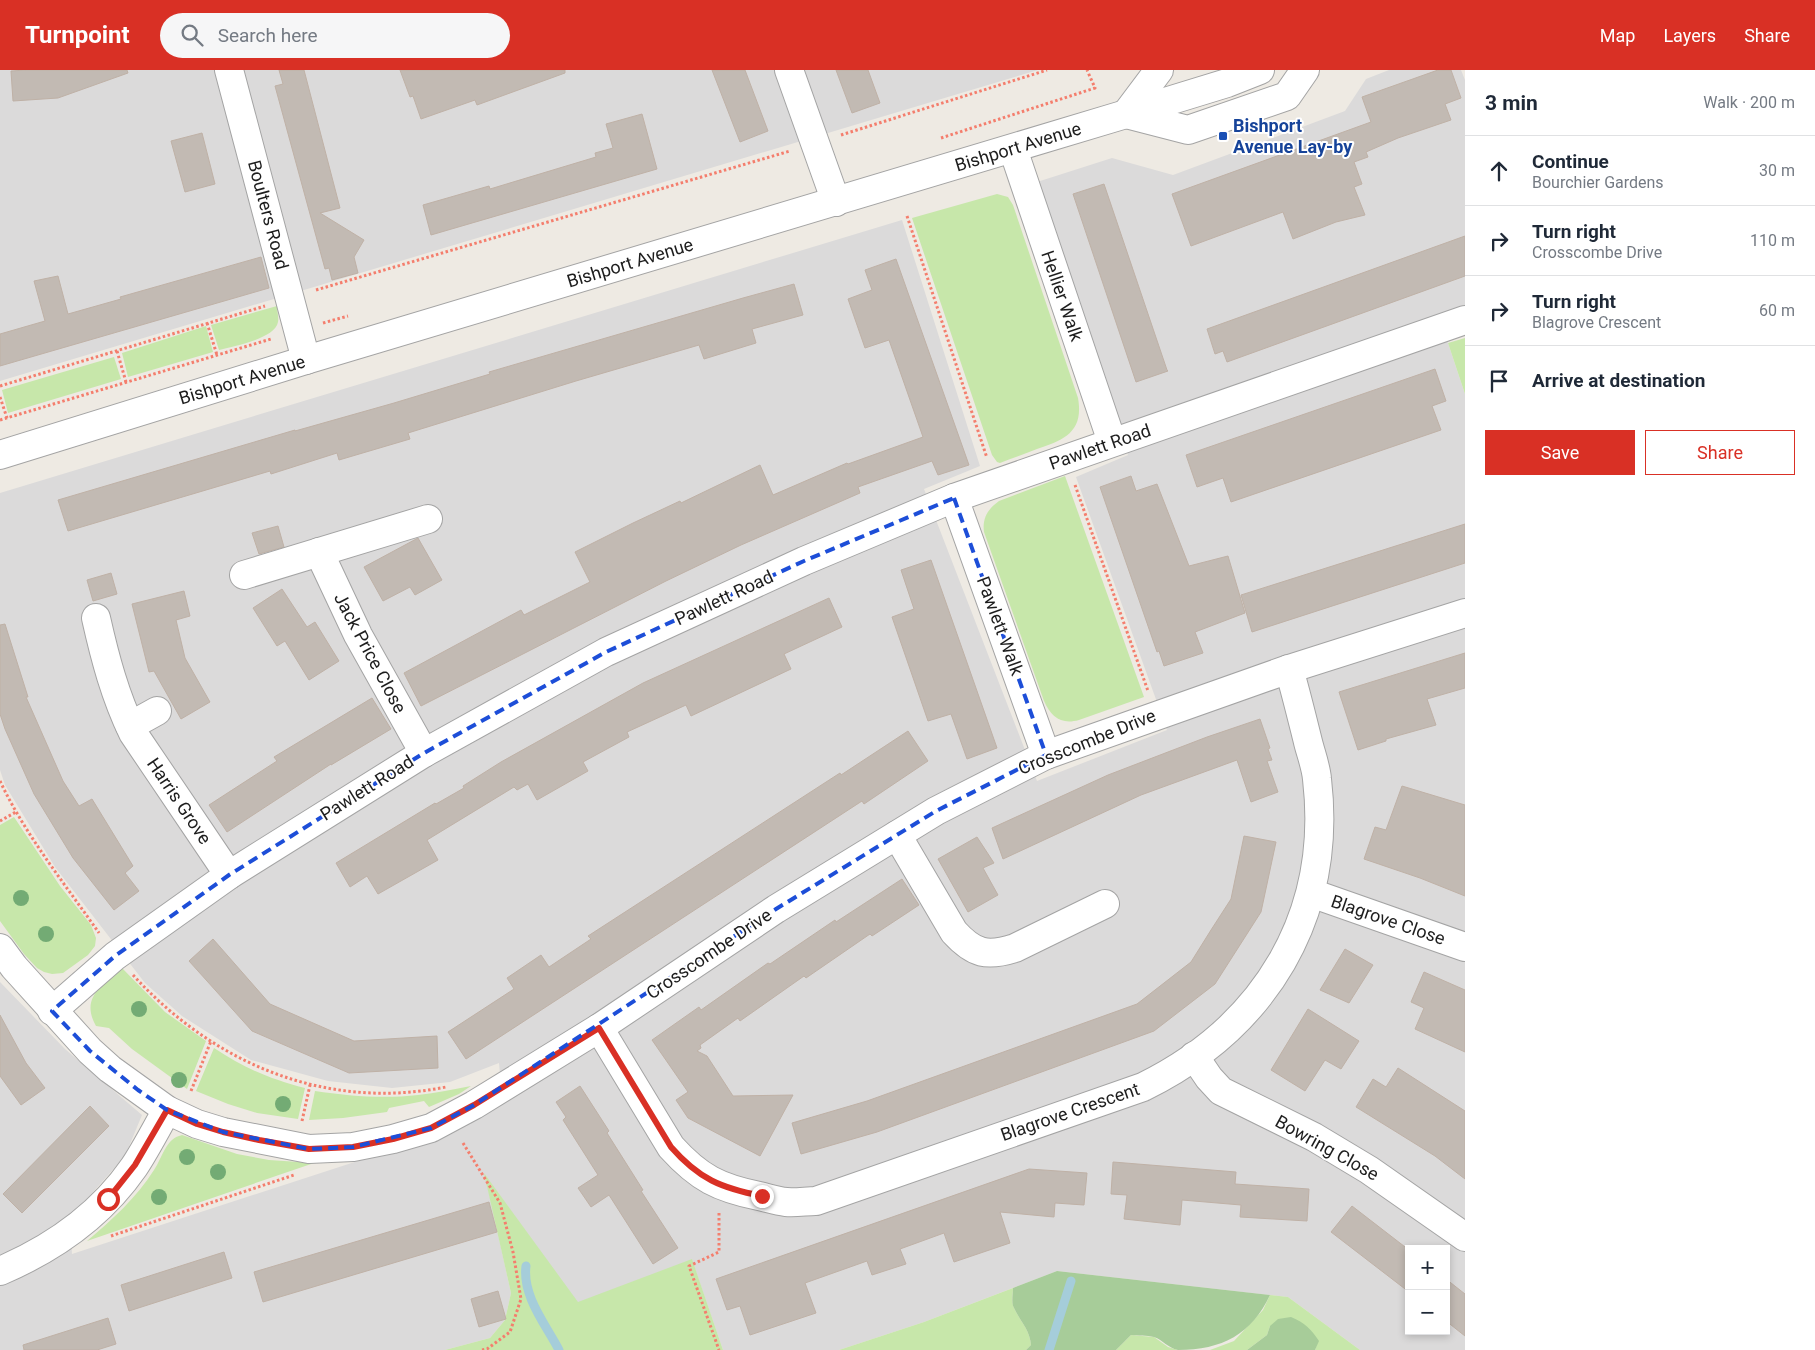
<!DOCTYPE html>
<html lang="en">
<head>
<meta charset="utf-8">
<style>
	body { margin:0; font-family:Roboto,sans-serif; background:#f6f6f7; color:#1f2937 }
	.controls { position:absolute; right:15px; bottom:15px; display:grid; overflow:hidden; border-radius:0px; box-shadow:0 2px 8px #0003 }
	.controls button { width:45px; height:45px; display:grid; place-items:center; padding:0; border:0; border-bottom:1px solid #e0e1e3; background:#fff; color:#1f2937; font:25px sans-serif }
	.stop { position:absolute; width:15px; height:15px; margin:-11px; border:4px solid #d93025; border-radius:50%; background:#fff }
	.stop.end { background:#d93025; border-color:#fff; box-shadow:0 1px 5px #0008 }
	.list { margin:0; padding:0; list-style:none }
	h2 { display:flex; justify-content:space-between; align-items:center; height:65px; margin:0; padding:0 20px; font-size:21px }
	h2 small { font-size:16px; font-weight:400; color:#747a83 }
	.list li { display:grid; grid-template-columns:32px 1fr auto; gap:15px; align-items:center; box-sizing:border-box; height:70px; padding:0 20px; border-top:1px solid #e0e1e3 }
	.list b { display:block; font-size:19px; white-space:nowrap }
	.list p { margin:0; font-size:16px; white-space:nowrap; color:#747a83 }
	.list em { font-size:16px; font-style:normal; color:#747a83 }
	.actions { display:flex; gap:10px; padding:15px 20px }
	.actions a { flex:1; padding:11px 0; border:1px solid #d93025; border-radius:0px; text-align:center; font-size:18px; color:#d93025 }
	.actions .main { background:#d93025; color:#fff }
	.icon { flex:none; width:28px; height:28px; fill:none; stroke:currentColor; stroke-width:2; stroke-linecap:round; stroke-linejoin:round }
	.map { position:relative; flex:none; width:1465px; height:1280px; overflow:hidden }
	header { display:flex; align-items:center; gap:30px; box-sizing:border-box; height:70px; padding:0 25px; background:#d93025; color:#fff }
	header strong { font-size:24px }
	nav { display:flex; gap:28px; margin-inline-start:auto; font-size:18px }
	.search { width:350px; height:45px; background:#f6f6f7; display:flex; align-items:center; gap:12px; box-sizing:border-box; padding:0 18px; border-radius:28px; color:#747a83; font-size:19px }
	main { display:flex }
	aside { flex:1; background:#fff }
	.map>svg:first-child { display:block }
	.residential { fill:#dbdada; fill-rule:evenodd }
	.grass { fill:#c7e7aa }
	.forest { fill:#a7cc99 }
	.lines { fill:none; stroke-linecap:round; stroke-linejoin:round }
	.stream { stroke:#a5cdda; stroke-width:9 }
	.building { fill:#c2bab3; stroke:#bfb1a6 }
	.minor-casing { stroke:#a4a4a4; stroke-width:30 }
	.path { stroke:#f47e6d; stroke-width:3; stroke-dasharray:2.5 2.5; stroke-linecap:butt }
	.minor { stroke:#fff; stroke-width:28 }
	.tree { fill:#73ab74 }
	.route { stroke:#d93025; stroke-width:6 }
	.marked { fill:none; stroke:#1d4ed8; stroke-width:4; stroke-dasharray:10 6; stroke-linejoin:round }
	.transit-dot { fill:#1a4fb4; stroke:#fff; stroke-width:2 }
	.labels { text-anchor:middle; stroke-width:4; stroke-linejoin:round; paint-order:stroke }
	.transit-label { font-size:18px; font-weight:bold; fill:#164399; stroke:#fff; text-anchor:start }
	.street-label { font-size:18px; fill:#1d1d1d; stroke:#fff }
</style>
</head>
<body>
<header>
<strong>Turnpoint</strong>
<div class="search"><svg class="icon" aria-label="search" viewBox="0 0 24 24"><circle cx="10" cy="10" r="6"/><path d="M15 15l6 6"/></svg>Search here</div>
<nav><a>Map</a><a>Layers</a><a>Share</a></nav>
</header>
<main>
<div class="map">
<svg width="1465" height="1280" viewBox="0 0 1465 1280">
	<rect width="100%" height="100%" fill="#eeeae3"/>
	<g class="residential">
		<polygon points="0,0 1038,0 0,311"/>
		<path d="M1389,0H1461L1465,10V236L1437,247L1448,273L1465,324V1280H1360L1288,1227L1057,1201L924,1252L839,1280H723L692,1190L578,1233L485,1105L511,1223L505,1250L490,1268L445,1280H0V912L65,979L142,1045L125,1086L70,1148L72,1184L413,1073L502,1027L499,993L450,1012L392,1018L328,1011L251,990L182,946L145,913L55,797L5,715L0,700V423L902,150L980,396L924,419L1037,711L1167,660L1076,407L1128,385L1037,112L1112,88L1173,105L1345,41L1366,9ZM1409,1179H1446V1261H1409Z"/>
	</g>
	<g class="grass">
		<path d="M997,124L1008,127L1013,135L1078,328C1084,362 1064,370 1037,379C1025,384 1012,388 1000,393L997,392L992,385L912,148Z"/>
		<path d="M277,236C277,241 279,248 278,252C275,269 233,276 219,280L211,255Z"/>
		<polygon points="206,256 213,282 128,307 122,283"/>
		<polygon points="1465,268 1465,324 1448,273"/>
		<polygon points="114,287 121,309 8,343 2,320"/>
		<path d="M1065,406L1144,627L1079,650C1061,655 1051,647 1044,631L984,462C982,448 988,439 999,431Z"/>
		<polygon points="14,747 60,816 91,855 96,868 95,876 88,885 63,903 52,904 44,902 37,898 24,884 0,851 0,755"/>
		<path d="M122,898L165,942L206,971L187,1019L132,979L109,958L96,956C80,928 102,915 122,898Z"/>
		<path d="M214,978C244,998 270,1009 305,1018L298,1049L257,1043L228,1034L196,1021Z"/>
		<path d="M471,1016L459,1024L429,1037L424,1031L389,1038L387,1042L343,1048L309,1050L315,1021C348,1026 384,1029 418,1025C436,1023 454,1019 471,1016Z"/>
		<path d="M182,1065L237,1084L269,1090L314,1093L87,1171C111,1151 137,1127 154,1100C163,1087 165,1069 182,1065Z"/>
		<polygon points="484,1103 578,1232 692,1189 723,1280 445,1280 490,1268 505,1250 511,1223"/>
		<path d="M1013,1218C1013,1224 1011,1232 1014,1238C1020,1251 1030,1260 1031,1275L1026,1280H839L924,1252Z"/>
		<polygon points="1270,1225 1288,1227 1360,1280 1315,1280 1318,1271 1270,1256 1267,1265 1247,1280 1210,1280 1234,1271 1263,1240"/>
		<polygon points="1131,1265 1154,1267 1168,1277 1178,1280 1116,1280"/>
	</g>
	<g class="forest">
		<path d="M1057,1201L1270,1225C1252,1264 1222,1280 1178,1280C1168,1278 1163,1270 1154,1267C1147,1265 1138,1266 1131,1265L1116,1280H1026L1031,1275C1030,1260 1020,1251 1014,1238C1011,1233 1013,1224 1013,1218Z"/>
		<path d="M1291,1247C1305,1253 1311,1259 1319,1271L1315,1280H1247L1267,1265L1270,1256L1278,1249Z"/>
	</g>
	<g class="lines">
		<g class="stream">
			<path d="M526,1196C522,1226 546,1255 559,1280"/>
			<polyline points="1049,1280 1071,1211"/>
		</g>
	</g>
	<g class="building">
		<polygon points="26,0 127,0 128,3 58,28 13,31 11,1"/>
		<polygon points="279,0 304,0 340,138 320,143 364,170 354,187 358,203 332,210 329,198 325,199 275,16 283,14"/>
		<polygon points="400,0 565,0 565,3 477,35 475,30 421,49 413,26 410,27"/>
		<polygon points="712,0 745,0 768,61 740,72"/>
		<polygon points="836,0 868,0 880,33 852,43"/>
		<polygon points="1438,0 1451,0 1461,28 1445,34 1451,50 1398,68 1366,82 1368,87 1354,92 1362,114 1354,117 1365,145 1336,152 1293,169 1283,142 1191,176 1172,124 1371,52 1362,27"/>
		<polygon points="642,44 657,99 431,165 423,135 489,116 490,119 596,87 595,83 613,78 606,54"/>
		<polygon points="202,63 215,114 185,122 171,71"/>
		<polygon points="1104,114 1167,300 1168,301 1136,312 1073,124"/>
		<polygon points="1465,166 1465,206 1227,292 1223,281 1215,284 1207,259"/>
		<polygon points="261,187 269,218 0,296 0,264 45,251 34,211 58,206 68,244 121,229 120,227"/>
		<polygon points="896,189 969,395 938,405 932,391 858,417 860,423 741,475 666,511 421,636 404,603 521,540 524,545 590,512 575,482 633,453 680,431 681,433 760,395 773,425 847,393 848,394 923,367 889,270 865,278 848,229 872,220 865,200"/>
		<polygon points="794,214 803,245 752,259 756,273 704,289 699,275 576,311 408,363 410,369 339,390 337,383 271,404 270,401 68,461 58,430 295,360 295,361 394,333 490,304 489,302 743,228"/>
		<polygon points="1435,299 1446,331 1432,336 1441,360 1231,432 1223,408 1197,417 1186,385"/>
		<polygon points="1131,406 1136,421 1157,414 1189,496 1228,486 1245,543 1195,562 1203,583 1164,596 1159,581 1157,582 1100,417"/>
		<polygon points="1465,454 1465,493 1252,562 1241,525"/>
		<polygon points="278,456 284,477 259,484 252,463"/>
		<polygon points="418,468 442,510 415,525 410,517 383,531 364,497"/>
		<polygon points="931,490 997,678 967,689 951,644 928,651 892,547 914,539 901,500"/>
		<polygon points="111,503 117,524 93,531 87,510"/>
		<polygon points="282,519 307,557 315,552 339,591 309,610 285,571 277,576 253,538"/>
		<polygon points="184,521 190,546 176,550 185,588 210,632 181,649 154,601 149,602 132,534"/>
		<polygon points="829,528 842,557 784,584 791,599 691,646 686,635 627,662 629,667 583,692 588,701 537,730 528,714 517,720 514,717 427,770 438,790 378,824 367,806 350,817 336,793 435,733 436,734 464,718 463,716 501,692 643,613"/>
		<polygon points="5,554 28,627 26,627 63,711 79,736 92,729 133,796 125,803 139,821 114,840 73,788 34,724 5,659 0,644 0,555"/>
		<polygon points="1465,583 1465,618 1427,629 1436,655 1386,669 1386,671 1358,680 1339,622"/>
		<polygon points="372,628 391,659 331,695 331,694 227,762 209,735 277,691 274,687"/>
		<polygon points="1260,649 1270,678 1268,679 1272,690 1267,691 1278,722 1251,732 1237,690 1141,725 1003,789 992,758 1108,705 1207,667"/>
		<polygon points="908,661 928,691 864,734 862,731 466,989 448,962 514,919 507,908 541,885 549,897 591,869 588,866 840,703 841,705"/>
		<polygon points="1402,716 1465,735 1465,826 1420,808 1364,789 1375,757 1386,760"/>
		<polygon points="1244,766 1276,772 1261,842 1215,914 1154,961 877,1062 801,1084 792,1053 867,1031 1137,934 1191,892 1211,860 1231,829"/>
		<polygon points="977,767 994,793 983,798 998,825 968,842 938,789"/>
		<polygon points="902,809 919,835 872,866 870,864 806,908 804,906 740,951 738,948 700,975 701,978 697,981 707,986 733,1026 793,1025 760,1086 688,1048 676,1030 688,1022 652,970 699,937 701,940 768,893 770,894 835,850 836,852"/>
		<polygon points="213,869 270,934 354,971 437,966 438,998 349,1003 252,961 189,891"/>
		<polygon points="1345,879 1373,895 1349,933 1320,920"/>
		<polygon points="1424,902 1465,920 1465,982 1415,959 1424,938 1411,932"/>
		<polygon points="1308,939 1359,971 1341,999 1325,990 1305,1021 1271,1000"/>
		<polygon points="0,945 26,993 45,1018 21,1035 0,1006"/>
		<polygon points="1398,998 1465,1041 1465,1109 1435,1086 1356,1037 1373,1009 1386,1017"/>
		<polygon points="580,1016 609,1061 607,1063 643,1120 641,1121 678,1178 653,1194 609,1125 591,1137 578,1118 598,1105 563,1050 566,1047 556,1032"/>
		<polygon points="90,1036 109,1056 22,1143 3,1124"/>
		<polygon points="1113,1092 1236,1102 1235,1114 1309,1119 1307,1151 1240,1147 1241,1135 1182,1130 1180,1155 1124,1149 1127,1125 1111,1124"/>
		<polygon points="1029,1099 1087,1103 1084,1135 1055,1133 1054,1147 1000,1142 1010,1173 954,1192 944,1163 900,1179 906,1194 872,1205 867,1191 805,1213 816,1243 750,1265 740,1236 727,1240 716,1209"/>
		<polygon points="489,1132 497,1162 263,1232 254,1202"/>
		<polygon points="1352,1136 1409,1180 1409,1222 1331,1162"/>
		<polygon points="224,1182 232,1208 129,1241 121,1215"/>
		<polygon points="1446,1209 1465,1224 1465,1266 1446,1251"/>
		<polygon points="498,1221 506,1249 479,1257 471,1229"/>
		<polygon points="108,1248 116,1274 97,1280 24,1280 23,1275"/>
	</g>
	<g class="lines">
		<defs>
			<g id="minor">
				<polyline points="229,0 306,290"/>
				<polyline points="789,0 836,132"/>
				<polyline points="1126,44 1188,60 1287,26 1305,0"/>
				<polyline points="1126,44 1159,0"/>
				<polyline points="1013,79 1112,372"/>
				<polyline points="0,385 306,290 1126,44 1227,13 1260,0"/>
				<polyline points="954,428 1046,685"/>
				<polyline points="319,482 358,565 424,683"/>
				<polyline points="244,505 428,449"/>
				<path d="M96,548C105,588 115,626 133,663L229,805"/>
				<polyline points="130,656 157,641"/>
				<path d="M897,765L954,862C974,884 987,887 1015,878L1105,834"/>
				<polyline points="1311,823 1465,877"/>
				<polyline points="0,878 14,897 90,981 110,999 167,1040 197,1054 223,1062 309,1079 353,1077 393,1069 431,1058 474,1035 599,958 776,839 936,741 1046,685 1289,599 1465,543"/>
				<polyline points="52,941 115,886 229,805 424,683 606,582 804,491 954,428 1465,250"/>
				<path d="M599,958L671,1077C699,1108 719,1118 759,1126C768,1128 777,1131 786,1132C795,1133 807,1131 816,1131L1143,1017C1265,957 1333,846 1317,709C1316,697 1311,684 1308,672C1302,648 1296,623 1289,599"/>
				<polyline points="1194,986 1209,1008 1221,1021 1314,1067 1369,1100 1465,1167"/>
				<path d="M0,1201C54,1178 100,1146 134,1097C146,1079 156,1059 167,1040"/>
			</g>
		</defs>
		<use href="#minor" class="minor-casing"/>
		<g class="path">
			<polyline points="841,65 1047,0"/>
			<polyline points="941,68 1095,18 1087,0"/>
			<polyline points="907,146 987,388"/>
			<polyline points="316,220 790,81"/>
			<polyline points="207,253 217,285"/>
			<polyline points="323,253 348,246"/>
			<polyline points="117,281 126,312"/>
			<polyline points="0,316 265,236"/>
			<polyline points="0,327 7,348"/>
			<polyline points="0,350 271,269"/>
			<polyline points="1075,415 1148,621"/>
			<path d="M0,711C26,766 65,814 99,863"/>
			<polyline points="0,751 16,742"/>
			<path d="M133,905C214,994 326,1041 446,1017"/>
			<polyline points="191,1021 211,971"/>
			<polyline points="302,1051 310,1015"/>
			<polyline points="463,1073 500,1133 513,1182 521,1229 510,1262 487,1279 482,1280"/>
			<polyline points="719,1143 719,1182 689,1196 719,1280"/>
			<polyline points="111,1166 294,1105"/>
		</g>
		<use href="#minor" class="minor"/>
	</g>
	<g class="tree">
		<circle cx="21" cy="828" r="8"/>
		<circle cx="46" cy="864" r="8"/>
		<circle cx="139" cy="939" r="8"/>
		<circle cx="179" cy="1010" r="8"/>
		<circle cx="283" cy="1034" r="8"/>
		<circle cx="187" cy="1087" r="8"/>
		<circle cx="218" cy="1102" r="8"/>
		<circle cx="159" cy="1127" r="8"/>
	</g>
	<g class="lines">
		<path class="route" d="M108,1129L135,1095L167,1040L197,1054L223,1062L259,1070L309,1079L353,1077L393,1069L431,1058L474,1035L599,958L671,1077C699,1109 721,1118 762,1126"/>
	</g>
	<path class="marked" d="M954,428L1046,685L936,741L776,839L474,1035L431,1058L353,1077L309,1079L223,1062L167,1040L138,1020L90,981L52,941L115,886L229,805L424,683L606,582L804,491Z"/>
	<rect class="transit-dot" x="1218" y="61" width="10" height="10" rx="2.5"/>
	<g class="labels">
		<g class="transit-label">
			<text x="1233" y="62">Bishport<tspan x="1233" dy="21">Avenue Lay-by</tspan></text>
		</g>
		<g class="street-label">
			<text transform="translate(1018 77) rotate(-17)" y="6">Bishport Avenue</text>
			<text transform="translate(268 145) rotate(75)" y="6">Boulters Road</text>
			<text transform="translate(630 193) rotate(-17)" y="6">Bishport Avenue</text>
			<text transform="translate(1062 226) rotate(71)" y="6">Hellier Walk</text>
			<text transform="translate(242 310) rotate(-17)" y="6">Bishport Avenue</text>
			<text transform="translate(1100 377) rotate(-19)" y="6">Pawlett Road</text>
			<text transform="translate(724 528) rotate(-25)" y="6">Pawlett Road</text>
			<text transform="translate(1000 556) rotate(70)" y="6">Pawlett Walk</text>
			<text transform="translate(370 583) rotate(62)" y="6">Jack Price Close</text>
			<text transform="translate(1087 672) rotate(-22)" y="6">Crosscombe Drive</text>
			<text transform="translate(367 718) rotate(-32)" y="6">Pawlett Road</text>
			<text transform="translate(179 731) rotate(56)" y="6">Harris Grove</text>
			<text transform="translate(1388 850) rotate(19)" y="6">Blagrove Close</text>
			<text transform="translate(709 884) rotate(-34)" y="6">Crosscombe Drive</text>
			<text transform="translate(1070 1042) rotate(-19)" y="6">Blagrove Crescent</text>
			<text transform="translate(1327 1078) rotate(29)" y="6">Bowring Close</text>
		</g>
	</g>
</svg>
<div class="controls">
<button>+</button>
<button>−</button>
</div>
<div class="stop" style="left:108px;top:1129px"></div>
<div class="stop end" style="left:762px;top:1126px"></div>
</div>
<aside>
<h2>3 min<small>Walk · 200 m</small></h2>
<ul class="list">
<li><svg class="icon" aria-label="ahead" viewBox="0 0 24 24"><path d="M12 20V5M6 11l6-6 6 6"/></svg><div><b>Continue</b><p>Bourchier Gardens</p></div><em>30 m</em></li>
<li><svg class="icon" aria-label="right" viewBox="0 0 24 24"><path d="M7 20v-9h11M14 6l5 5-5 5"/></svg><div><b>Turn right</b><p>Crosscombe Drive</p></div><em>110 m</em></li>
<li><svg class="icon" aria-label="right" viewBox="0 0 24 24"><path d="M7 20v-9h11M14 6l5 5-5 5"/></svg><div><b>Turn right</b><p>Blagrove Crescent</p></div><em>60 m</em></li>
<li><svg class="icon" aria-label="arrive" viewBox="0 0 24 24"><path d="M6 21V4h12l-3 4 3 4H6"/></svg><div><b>Arrive at destination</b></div></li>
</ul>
<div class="actions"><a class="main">Save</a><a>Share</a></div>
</aside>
</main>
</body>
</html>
